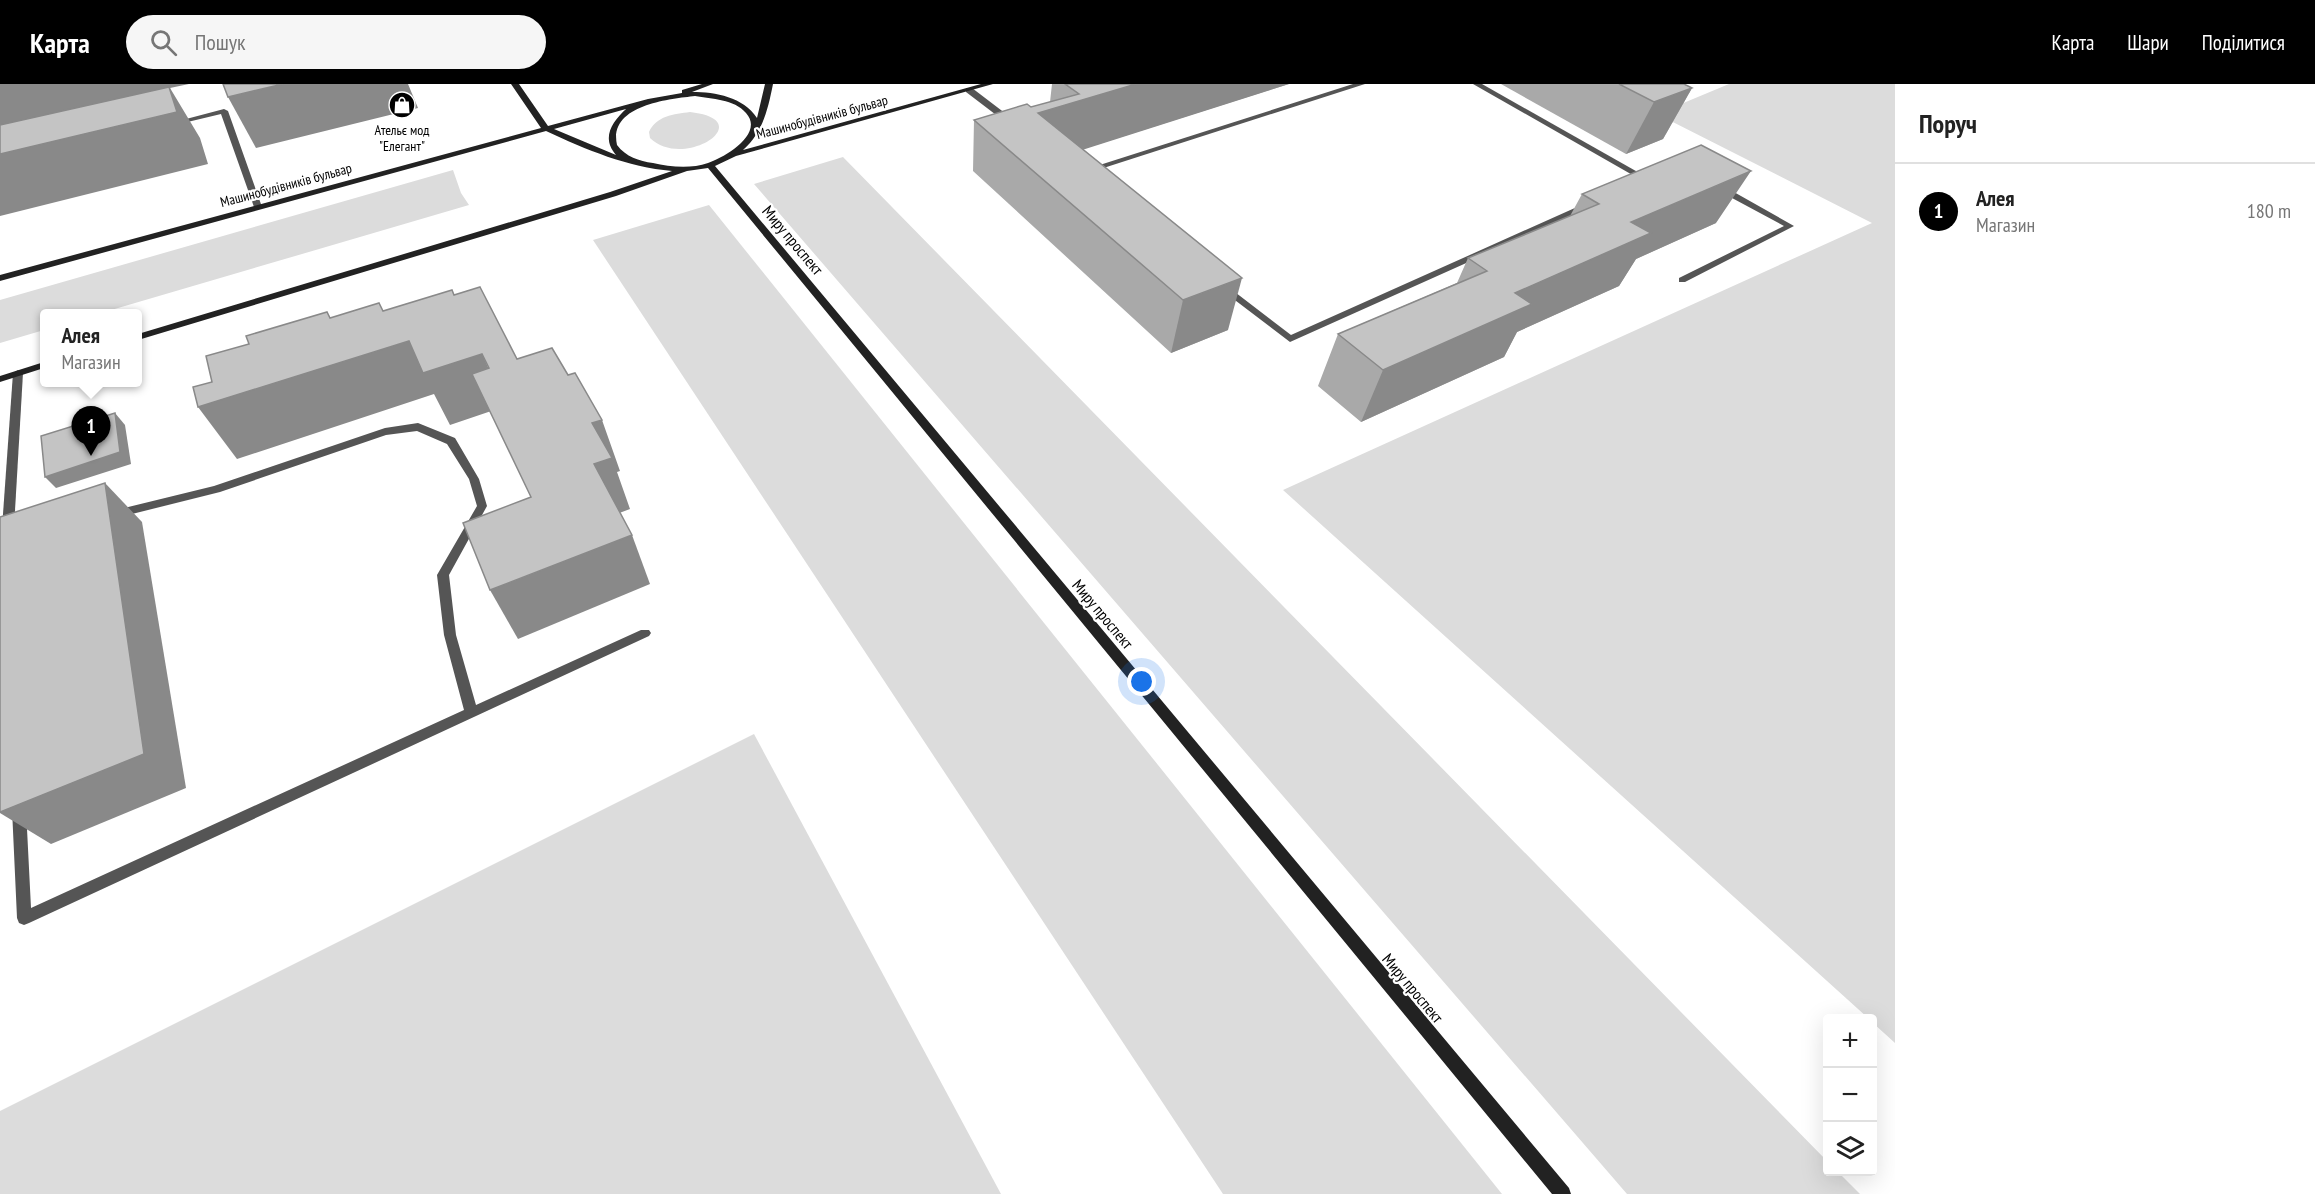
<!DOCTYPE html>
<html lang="uk">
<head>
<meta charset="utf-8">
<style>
	body { margin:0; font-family:"PT Sans Narrow",sans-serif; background:#f6f6f6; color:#222 }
	.controls { position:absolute; right:18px; bottom:18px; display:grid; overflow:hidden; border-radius:6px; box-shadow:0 6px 24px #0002 }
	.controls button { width:54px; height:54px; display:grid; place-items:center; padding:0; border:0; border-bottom:2px solid #e0e0e0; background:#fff; color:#222; font:30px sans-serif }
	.you { position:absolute; left:1142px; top:598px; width:21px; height:21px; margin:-15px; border:4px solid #fff; border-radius:50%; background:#1a73e8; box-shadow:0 0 0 9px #1a73e833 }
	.badge { display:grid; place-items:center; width:39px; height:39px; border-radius:50%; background:#000; color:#fff; font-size:20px; font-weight:700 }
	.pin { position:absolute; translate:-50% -50px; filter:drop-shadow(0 2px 3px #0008) }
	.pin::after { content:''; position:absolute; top:32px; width:21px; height:18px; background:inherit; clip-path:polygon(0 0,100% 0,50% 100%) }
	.popup { position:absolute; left:40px; top:225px; width:102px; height:78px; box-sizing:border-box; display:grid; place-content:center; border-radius:6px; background:#fff; filter:drop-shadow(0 2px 4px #0005); font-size:20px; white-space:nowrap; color:#767676 }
	.popup b { font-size:22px; color:#222 }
	.popup::after { content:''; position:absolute; left:50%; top:100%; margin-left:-12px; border:12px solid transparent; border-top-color:#fff }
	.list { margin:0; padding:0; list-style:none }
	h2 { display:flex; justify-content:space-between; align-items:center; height:78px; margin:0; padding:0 24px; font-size:26px }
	h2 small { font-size:20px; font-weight:400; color:#767676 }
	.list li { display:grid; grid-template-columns:39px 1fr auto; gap:18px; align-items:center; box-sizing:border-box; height:96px; padding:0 24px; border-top:2px solid #e0e0e0 }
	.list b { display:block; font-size:22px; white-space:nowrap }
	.list p { margin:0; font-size:20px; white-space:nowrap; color:#767676 }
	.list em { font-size:20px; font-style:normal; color:#767676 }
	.icon { flex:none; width:33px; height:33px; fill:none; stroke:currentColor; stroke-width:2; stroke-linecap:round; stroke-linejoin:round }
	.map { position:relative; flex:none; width:1895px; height:1110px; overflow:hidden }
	header { display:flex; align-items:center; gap:36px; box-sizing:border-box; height:84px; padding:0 30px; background:#000; color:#fff }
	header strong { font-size:28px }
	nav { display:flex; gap:33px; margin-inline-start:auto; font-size:21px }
	.search { width:420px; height:54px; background:#f6f6f6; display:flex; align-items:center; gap:15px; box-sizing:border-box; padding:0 21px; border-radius:33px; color:#767676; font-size:22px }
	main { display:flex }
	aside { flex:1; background:#fff }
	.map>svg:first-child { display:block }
	.green { fill:#dcdcdc }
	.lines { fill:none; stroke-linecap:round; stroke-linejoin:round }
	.lane { fill:#555; fill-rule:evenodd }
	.secondary { fill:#222; fill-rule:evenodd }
	.wall { fill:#a9a9a9 }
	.shaded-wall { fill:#898989 }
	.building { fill:#c4c4c4; stroke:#898989; stroke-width:1.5 }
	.labels { text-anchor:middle; stroke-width:4.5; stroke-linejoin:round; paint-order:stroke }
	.far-street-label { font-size:14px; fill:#000; stroke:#fff }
	.far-poi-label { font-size:14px; fill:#000; stroke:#fff }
	.street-label { font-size:16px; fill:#000; stroke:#fff }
</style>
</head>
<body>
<header>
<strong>Карта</strong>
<div class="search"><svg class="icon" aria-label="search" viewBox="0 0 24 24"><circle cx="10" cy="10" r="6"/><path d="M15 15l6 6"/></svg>Пошук</div>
<nav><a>Карта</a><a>Шари</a><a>Поділитися</a></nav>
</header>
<main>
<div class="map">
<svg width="1895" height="1110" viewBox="0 0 1895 1110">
	<rect width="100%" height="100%" fill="#fff"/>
	<g class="green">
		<polygon points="1729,0 1895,0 1895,959 1873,939 1872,934 1868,934 1283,406 1872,139 1657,30"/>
		<path d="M690,28C761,36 684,87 650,54L649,48C656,32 674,30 690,28Z"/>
		<polygon points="843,73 1827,1077 1828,1088 1838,1088 1860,1110 1627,1110 754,100"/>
		<polygon points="453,86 461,109 469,121 101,229 44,230 44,246 0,259 0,216"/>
		<polygon points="709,121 1502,1110 1223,1110 593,156"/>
		<polygon points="754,650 1001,1110 0,1110 0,1027"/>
	</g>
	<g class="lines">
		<g class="lane">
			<polygon points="1353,0 1365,0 1091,88 1084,86"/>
			<polygon points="1473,0 1482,0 1650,95 1643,97"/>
			<polygon points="966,4 972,4 1014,36 1014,40 1008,40 966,8"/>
			<polygon points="224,25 228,27 262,123 261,125 254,123 221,30 175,41 171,39"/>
			<polygon points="1719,103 1725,103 1794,142 1685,198 1679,198 1679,194 1784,142 1719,107"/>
			<polygon points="1586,119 1590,122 1589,124 1290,258 1219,204 1224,201 1227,202 1291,251"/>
			<polygon points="18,286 23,289 14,444 8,448 2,444 13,289"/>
			<polygon points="418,339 455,354 479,395 487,422 449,491 456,551 476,621 641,546 649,546 651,549 649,552 29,839 24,841 19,839 17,834 12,725 14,721 19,719 24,721 26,725 31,824 464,626 444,551 437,491 477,422 469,395 447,360 417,347 386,351 220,408 116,434 111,430 116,426 214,402 385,344"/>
		</g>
		<g class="secondary">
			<path d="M511,0H519L548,42L648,15L682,9V6L702,0H713L692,8C716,8 743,13 757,34L765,0H773C768,25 763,48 743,66L981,0H993L736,72L715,82L1569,1104L1571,1110H1552L708,84L687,87L616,112L138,256V250L610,108L672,87C627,83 587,66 546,47L0,197V191L541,44ZM695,12C712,15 734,15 746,29C765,50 724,74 708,79C691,85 670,83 653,79C639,77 626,73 617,61C608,21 669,15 695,12ZM626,25C612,38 601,54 616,71L554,45Z"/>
			<polygon points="44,278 44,284 0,298 0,292"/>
		</g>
	</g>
	<g class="wall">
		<polygon points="1052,0 1289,0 1083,65 1228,246 1171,269 973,87 974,36 1031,23 1050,18"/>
		<polygon points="1501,0 1684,0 1692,4 1663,55 1626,70"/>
		<polygon points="1582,110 1716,139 1636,175 1619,202 1517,248 1504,273 1361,338 1318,302 1338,250 1457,199 1468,174 1570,132"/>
	</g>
	<g class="shaded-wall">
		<polygon points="0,0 189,0 170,4 200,54 208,80 0,132"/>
		<polygon points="283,0 408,0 418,24 256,64 228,13"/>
		<polygon points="1136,0 1289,0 1035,81 1038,29"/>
		<polygon points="1692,4 1663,55 1626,70 1654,18"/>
		<polygon points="1751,87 1716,139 1636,175 1619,202 1517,248 1504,273 1361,338 1383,286 1515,209 1631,138"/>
		<polygon points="1242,194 1228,246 1171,269 1183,216"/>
		<polygon points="327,228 354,274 409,257 482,270 506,322 450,341 434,310 237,375 198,323 330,234"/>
		<polygon points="115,329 125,341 131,380 56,404 45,393"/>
		<polygon points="602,336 620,387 617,388 630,425 614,431 594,380 592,339"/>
		<polygon points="105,399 142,438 186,704 51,760 0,729 0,728"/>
		<polygon points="632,451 650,500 518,555 490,506"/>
	</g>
	<g class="building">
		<polygon points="223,0 283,0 228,13"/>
		<polygon points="1065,0 1136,0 1038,29 1242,194 1183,216 974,36 1027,20 1031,23 1079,10"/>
		<polygon points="1619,0 1684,0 1692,4 1654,18"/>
		<polygon points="169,3 177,28 0,70 0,41"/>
		<polygon points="1701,61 1751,87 1631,138 1651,149 1515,209 1532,220 1383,286 1338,250 1487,187 1468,174 1599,120 1582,110"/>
		<polygon points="480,203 517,275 552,264 568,291 575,289 602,336 592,339 612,374 594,380 632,451 490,506 463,439 531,413 472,290 489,284 482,270 423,289 409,257 198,323 193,303 212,298 206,272 249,260 246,252 327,228 330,234 379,219 383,227 452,206 454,211"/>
		<polygon points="115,329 120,368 45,393 41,352"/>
		<polygon points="105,399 144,670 0,728 0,433"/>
	</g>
	<defs>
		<symbol id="shop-disc" viewBox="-11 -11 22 22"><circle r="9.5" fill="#000" stroke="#fff"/><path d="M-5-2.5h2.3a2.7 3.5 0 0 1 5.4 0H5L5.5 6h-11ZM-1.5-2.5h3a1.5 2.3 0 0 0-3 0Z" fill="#fff"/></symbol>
	</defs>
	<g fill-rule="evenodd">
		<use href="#shop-disc" x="387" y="6" width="30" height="30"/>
	</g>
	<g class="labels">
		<g class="far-street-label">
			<text transform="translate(822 33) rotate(-15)" y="5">Машинобудівників бульвар</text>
			<text transform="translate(286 101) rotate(-15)" y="5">Машинобудівників бульвар</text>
		</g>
		<g class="far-poi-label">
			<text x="402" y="51">Ательє мод<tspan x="402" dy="16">"Елегант"</tspan></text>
		</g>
		<g class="street-label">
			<text transform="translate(793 156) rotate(50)" y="6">Миру проспект</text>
			<text transform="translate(1103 530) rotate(50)" y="6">Миру проспект</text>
			<text transform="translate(1413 904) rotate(50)" y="6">Миру проспект</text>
		</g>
	</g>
</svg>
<div class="controls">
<button>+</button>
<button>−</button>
<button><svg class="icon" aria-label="layers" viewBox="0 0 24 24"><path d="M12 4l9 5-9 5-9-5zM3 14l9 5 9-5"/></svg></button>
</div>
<div class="you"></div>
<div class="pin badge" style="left:91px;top:372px">1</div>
<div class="popup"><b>Алея</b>Магазин</div>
</div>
<aside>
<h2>Поруч<small></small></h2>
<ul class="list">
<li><span class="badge">1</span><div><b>Алея</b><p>Магазин</p></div><em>180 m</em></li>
</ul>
</aside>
</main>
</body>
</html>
